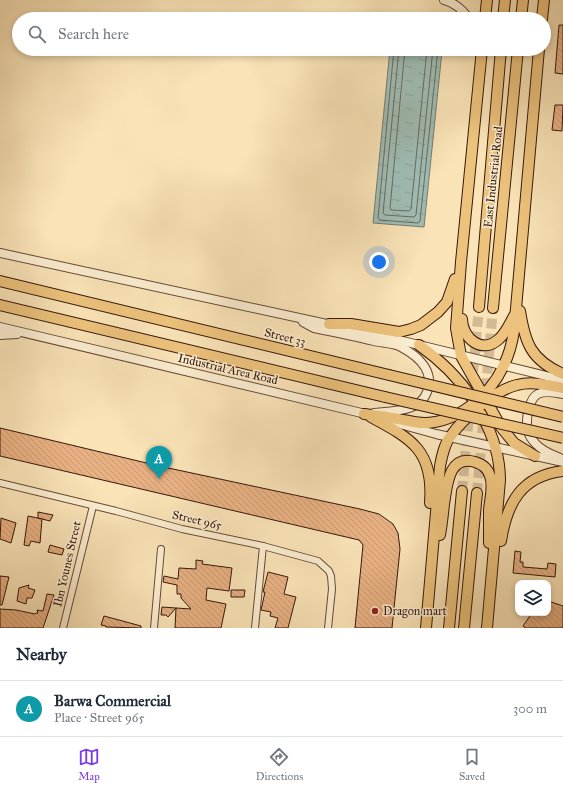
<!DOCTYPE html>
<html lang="en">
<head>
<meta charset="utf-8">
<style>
	body { margin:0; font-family:"IM FELL Great Primer",serif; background:#f6f6f7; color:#1f2937 }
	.controls { position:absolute; right:12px; bottom:12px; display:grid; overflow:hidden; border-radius:8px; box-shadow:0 2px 6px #0003 }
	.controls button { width:36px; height:36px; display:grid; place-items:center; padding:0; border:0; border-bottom:1px solid #e0e1e3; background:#fff; color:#1f2937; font:20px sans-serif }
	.you { position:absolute; left:379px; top:262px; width:14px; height:14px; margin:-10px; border:3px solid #fff; border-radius:50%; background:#1a73e8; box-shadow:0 0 0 6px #1a73e833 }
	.badge { display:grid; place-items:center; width:26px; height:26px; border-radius:50%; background:#7c3aed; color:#fff; font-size:13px; font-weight:700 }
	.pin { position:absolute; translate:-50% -33px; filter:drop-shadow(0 1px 2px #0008) }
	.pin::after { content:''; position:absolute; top:21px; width:14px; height:12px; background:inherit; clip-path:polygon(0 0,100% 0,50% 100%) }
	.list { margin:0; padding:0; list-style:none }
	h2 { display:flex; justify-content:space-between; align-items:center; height:52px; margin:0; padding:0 16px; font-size:17px }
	h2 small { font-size:13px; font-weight:400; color:#747a83 }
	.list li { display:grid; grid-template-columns:26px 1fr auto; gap:12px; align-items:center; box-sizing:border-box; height:56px; padding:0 16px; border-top:1px solid #e0e1e3 }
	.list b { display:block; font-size:15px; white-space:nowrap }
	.list p { margin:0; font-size:13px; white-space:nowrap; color:#747a83 }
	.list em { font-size:13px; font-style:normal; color:#747a83 }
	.icon { flex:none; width:22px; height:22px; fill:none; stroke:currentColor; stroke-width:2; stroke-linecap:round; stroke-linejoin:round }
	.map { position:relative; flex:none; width:563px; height:628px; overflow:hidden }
	.search { position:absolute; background:#fff; box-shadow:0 2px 6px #0003; left:12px; right:12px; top:12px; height:44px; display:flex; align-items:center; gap:10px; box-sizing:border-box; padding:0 14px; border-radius:22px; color:#747a83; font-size:15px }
	.sheet { height:108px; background:#fff }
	nav { display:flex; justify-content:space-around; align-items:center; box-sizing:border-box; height:56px; border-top:1px solid #e0e1e3; background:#fff; font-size:11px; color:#747a83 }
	nav a { display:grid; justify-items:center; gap:2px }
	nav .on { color:#7c3aed }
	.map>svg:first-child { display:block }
	.water { fill:url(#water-ripples); stroke:#757b71 }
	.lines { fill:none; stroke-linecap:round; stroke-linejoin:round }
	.shore { stroke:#6a6a60; stroke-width:1 }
	.building { fill:url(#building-back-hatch); stroke:#36170c }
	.trunk-tunnel { stroke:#d2ba95; stroke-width:10; stroke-dasharray:10 5; stroke-linecap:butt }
	.minor-casing { stroke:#674a37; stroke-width:8 }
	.tertiary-casing { stroke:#674a37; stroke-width:10 }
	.primary-casing { stroke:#36170c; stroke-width:12 }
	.trunk-casing { stroke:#36170c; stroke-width:12 }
	.minor { stroke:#fbedd0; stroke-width:6 }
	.tertiary { stroke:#fbedd0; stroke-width:8 }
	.primary { stroke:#ecc27c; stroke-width:10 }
	.trunk { stroke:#ecc27c; stroke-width:10 }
	.trunk-bridge-casing { stroke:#36170c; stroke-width:12; stroke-linecap:butt }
	.trunk-bridge { stroke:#ecc27c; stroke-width:10 }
	.poi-dot { fill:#8f2418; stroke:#fbedd0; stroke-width:1.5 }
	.labels { text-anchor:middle; stroke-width:3; stroke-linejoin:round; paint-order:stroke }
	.street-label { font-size:12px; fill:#36170c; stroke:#fbedd0 }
	.poi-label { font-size:12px; fill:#36170c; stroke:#fbedd0; text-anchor:start }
</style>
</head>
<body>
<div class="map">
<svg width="563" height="628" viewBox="0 0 563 628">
	<defs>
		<pattern id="water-ripples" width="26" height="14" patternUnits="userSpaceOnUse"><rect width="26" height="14" fill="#9fbdb5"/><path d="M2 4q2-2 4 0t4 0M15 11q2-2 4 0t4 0" fill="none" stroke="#8aa29a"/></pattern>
		<pattern id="building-back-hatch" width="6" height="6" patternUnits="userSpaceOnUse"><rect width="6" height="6" fill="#e8b183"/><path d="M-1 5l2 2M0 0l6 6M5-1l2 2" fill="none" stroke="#c89870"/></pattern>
	</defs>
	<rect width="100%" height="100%" fill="#f9e3b7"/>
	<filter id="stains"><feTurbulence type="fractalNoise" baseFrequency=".005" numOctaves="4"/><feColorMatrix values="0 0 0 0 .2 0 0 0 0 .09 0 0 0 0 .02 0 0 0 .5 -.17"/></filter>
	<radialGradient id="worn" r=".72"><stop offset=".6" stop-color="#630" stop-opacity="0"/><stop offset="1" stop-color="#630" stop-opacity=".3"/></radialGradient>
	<polygon class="water" points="390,49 441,49 442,51 424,227 373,223"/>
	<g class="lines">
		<g class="shore">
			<polyline points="394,49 378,218 380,220 418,223 420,221 438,49"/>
			<polyline points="399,49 383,213 385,215 414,217 416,215 433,49"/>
			<polyline points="405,49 390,208 391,210 409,211 411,209 427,49"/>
		</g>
	</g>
	<g class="building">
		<polygon points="559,25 563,25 563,74 555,73"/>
		<polygon points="555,105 563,105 562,131 552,130"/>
		<polygon points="0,428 159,466 360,509 379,514 393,524 398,533 400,549 392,628 355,628 363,545 359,540 0,456"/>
		<polygon points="38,512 53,515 50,521 38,518"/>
		<polygon points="28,516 42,519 40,543 31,541 29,546 24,545"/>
		<polygon points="1,518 16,523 11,543 0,539"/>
		<polygon points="50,545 64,549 62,555 48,552"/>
		<polygon points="515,551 521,552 520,562 523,562 523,567 547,569 548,563 556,564 555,577 513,573"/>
		<polygon points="196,560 203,561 202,564 232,568 229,591 207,588 206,600 226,604 221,628 175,628 176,608 191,609 181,598 181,594 177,594 177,585 163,582 164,576 178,579 179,568 196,569"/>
		<polygon points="268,572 288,577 284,594 296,597 288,628 275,628 278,618 270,616 271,612 261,610 265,592 263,592"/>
		<polygon points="0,576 9,577 2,605 0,605"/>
		<polygon points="29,585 28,588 35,590 32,598 27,598 26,604 17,601 19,588"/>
		<polygon points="231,590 245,590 244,597 231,597"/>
		<polygon points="47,594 54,595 43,628 0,628 0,609 16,610 35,614 36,613 38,613 37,610 43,611"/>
		<polygon points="548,601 563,606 563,628 526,628 523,626 532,613 548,613"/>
		<polygon points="162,607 176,608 168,617 166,615 161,615"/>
		<polygon points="104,616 141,626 141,628 106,627 106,626 101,625"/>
	</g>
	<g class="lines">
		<g class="trunk-tunnel">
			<polyline points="462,491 479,307"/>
			<polyline points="477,493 493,308"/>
		</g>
		<defs>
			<g id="minor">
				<polyline points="0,483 116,511 182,529 263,546 318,561 329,571 331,576 332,589 328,628"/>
				<polyline points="63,628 93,506"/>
				<polyline points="154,628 161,549"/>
				<polyline points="255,628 263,546"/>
			</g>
			<g id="tertiary">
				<path d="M444,0C455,3 463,10 469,19"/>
				<polyline points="0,253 382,336 563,380"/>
				<path d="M303,322L314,328C334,332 354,336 374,341C382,343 393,343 401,347C418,356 435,371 427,392C420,412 393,411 374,413"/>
				<polyline points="0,327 370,415"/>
				<polyline points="0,335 17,334"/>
				<polyline points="385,420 436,434 563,462"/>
				<path d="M560,458C551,454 542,451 536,444C532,440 529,435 528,431C525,421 529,398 538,394C545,390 556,393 563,394"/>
			</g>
			<g id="primary">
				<polyline points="485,19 487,0"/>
				<polyline points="542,19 544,0"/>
				<polyline points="482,49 461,262 456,328 461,356 501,427 514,443 535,456"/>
				<path d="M520,311C525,343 531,360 563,374"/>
				<path d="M462,319C462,338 482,355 499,339C506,333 510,323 514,316"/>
				<polyline points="329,324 351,324 399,332 411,329 421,325 438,312 447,302 455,279"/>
				<path d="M419,345C440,360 457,376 472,398"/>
				<path d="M364,414C377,416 390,417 403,420C410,421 417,423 424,423C457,423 490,395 503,367C509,355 512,344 514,331L539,49"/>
				<path d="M481,414C493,435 500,456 500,480L487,628"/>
				<path d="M371,417C412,439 434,451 430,503"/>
				<path d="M440,535C442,524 443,514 444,504C447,487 448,454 475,462C482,464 488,469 490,476C494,486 490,499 489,510C489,521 489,532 489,543"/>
				<path d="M501,541C507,503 521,476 563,471"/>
				<path d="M426,628L440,466C442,456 444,445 450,437C463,418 495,390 517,385C532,381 548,385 563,388"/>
			</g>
			<g id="trunk">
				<polyline points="503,19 505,0"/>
				<polyline points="521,19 523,0"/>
				<polyline points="0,281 389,375"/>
				<polyline points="0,305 385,397"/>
				<polyline points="479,307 501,49"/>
				<polyline points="493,308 518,49"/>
				<polyline points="449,628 462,491"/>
				<polyline points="464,628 477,493"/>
			</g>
		</defs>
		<use href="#minor" class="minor-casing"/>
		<use href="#tertiary" class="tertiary-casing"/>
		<use href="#primary" class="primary-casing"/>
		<use href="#trunk" class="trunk-casing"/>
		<use href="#minor" class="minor"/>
		<use href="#tertiary" class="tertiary"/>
		<use href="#primary" class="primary"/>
		<use href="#trunk" class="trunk"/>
		<defs>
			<g id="trunk-bridge">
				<polyline points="389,375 563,417"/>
				<polyline points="385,397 563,438"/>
			</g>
		</defs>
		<use href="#trunk-bridge" class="trunk-bridge-casing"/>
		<use href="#trunk-bridge" class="trunk-bridge"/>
	</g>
	<circle class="poi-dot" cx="375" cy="611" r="4"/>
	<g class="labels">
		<g class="street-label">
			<text transform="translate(493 177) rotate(-84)" y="4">East Industrial Road</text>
			<text transform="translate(285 337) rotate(14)" y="4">Street 33</text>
			<text transform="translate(228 369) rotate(13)" y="4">Industrial Area Road</text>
			<text transform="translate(197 520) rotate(13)" y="4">Street 965</text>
			<text transform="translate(67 564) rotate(-77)" y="4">Ibn Younes Street</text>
		</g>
		<g class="poi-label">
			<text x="383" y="615">Dragon mart</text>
		</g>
	</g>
	<rect width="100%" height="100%" filter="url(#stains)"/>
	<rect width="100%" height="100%" fill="url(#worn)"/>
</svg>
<div class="controls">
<button><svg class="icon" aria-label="layers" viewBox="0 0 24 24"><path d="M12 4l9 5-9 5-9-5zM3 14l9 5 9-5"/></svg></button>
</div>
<div class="you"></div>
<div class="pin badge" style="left:159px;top:479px;background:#0f9aa8">A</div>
<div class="search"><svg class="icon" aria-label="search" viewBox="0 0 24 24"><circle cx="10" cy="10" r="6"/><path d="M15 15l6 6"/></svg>Search here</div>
</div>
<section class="sheet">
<h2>Nearby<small></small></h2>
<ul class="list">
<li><span class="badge" style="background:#0f9aa8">A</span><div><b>Barwa Commercial</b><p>Place · Street 965</p></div><em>300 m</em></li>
</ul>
</section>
<nav>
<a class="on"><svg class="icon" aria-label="map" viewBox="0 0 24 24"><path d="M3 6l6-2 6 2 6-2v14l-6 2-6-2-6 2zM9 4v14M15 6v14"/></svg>Map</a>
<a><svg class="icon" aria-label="directions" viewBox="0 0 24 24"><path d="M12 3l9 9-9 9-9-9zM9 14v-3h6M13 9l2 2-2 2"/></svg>Directions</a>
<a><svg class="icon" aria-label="saved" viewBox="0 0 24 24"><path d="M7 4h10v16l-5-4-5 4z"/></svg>Saved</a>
</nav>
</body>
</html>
